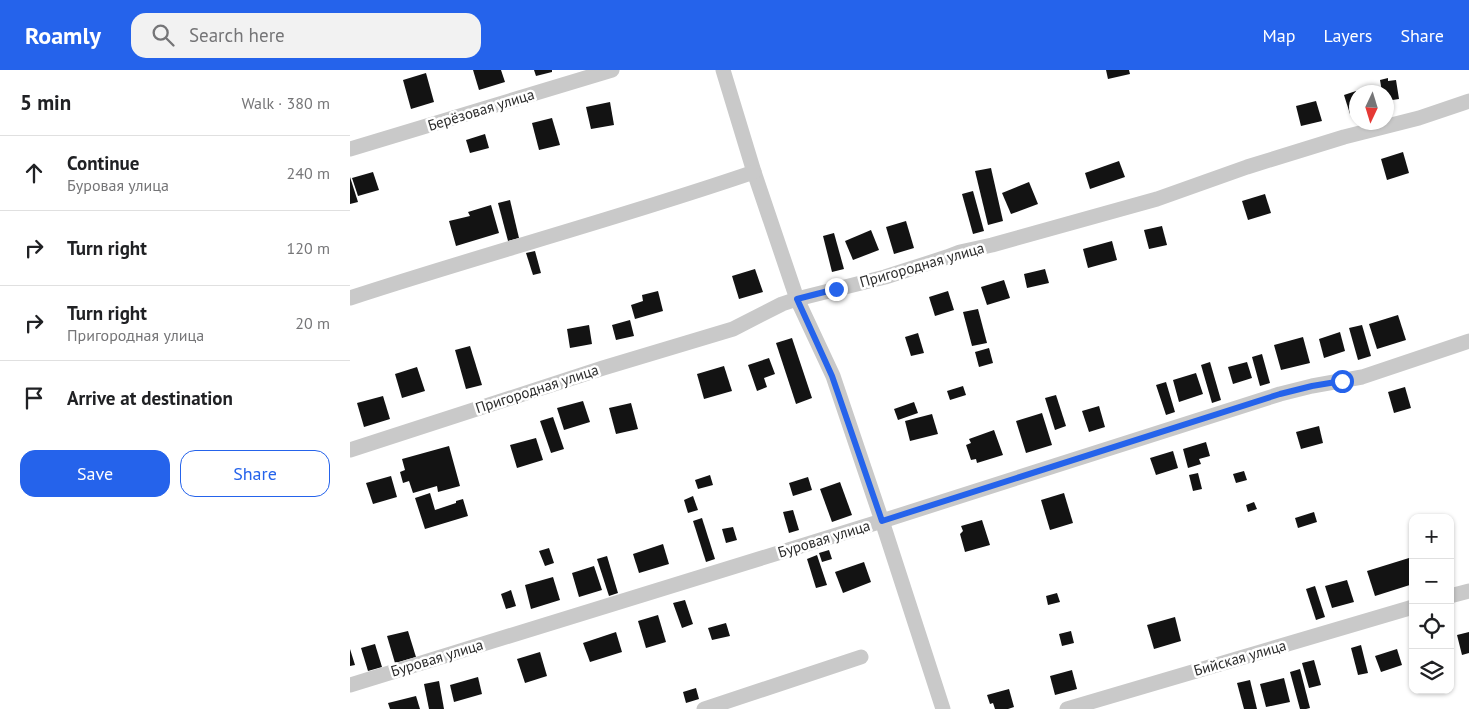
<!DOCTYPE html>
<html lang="en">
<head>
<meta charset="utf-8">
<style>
	body { margin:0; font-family:"PT Sans",sans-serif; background:#f2f2f2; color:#202124 }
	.controls { position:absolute; right:15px; bottom:15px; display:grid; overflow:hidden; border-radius:10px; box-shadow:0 1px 4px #0004 }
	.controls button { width:45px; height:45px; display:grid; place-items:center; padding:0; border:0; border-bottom:1px solid #e0e0e0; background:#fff; color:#202124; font:25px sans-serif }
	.compass { position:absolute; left:999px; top:15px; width:45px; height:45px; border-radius:50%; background:#fff; box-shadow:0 1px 4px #0004; rotate:184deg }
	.stop { position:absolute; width:15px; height:15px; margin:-11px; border:4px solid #2563eb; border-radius:50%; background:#fff }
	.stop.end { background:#2563eb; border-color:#fff; box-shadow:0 1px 5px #0008 }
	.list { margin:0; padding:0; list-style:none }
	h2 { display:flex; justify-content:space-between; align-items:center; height:65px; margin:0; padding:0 20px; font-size:21px }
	h2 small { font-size:16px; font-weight:400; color:#757577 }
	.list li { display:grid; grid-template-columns:32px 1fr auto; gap:15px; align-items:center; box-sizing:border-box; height:75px; padding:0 20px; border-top:1px solid #e0e0e0 }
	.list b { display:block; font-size:19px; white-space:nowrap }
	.list p { margin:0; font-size:16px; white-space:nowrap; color:#757577 }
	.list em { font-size:16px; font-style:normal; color:#757577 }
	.actions { display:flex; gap:10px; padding:15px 20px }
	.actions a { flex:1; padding:11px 0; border:1px solid #2563eb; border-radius:15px; text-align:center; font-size:18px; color:#2563eb }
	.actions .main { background:#2563eb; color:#fff }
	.icon { flex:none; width:28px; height:28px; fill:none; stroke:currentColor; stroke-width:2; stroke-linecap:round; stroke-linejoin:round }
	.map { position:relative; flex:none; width:1119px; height:639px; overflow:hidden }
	header { display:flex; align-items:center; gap:30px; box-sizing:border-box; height:70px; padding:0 25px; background:#2563eb; color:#fff }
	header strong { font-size:24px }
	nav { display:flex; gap:28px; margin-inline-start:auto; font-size:18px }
	.search { width:350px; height:45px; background:#f2f2f2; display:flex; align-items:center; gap:12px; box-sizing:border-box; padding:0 18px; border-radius:15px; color:#757577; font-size:19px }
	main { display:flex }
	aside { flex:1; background:#fff }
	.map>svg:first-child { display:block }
	.building { fill:#131313 }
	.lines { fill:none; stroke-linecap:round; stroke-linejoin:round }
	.minor { stroke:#c9c9c9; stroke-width:15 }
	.route { stroke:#2563eb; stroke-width:6 }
	.labels { text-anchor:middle; stroke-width:5; stroke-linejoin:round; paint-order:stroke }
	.street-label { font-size:15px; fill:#2c2c2c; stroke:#fff }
</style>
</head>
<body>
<header>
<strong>Roamly</strong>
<div class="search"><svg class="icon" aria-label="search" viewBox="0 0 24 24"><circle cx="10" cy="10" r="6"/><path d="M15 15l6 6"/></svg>Search here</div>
<nav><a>Map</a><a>Layers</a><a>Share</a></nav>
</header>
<main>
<aside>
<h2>5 min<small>Walk · 380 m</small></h2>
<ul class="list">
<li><svg class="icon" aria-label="ahead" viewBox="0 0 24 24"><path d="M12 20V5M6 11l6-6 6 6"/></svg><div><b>Continue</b><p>Буровая улица</p></div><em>240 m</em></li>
<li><svg class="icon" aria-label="right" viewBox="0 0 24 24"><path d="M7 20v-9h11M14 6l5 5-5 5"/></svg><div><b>Turn right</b></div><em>120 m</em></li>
<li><svg class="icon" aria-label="right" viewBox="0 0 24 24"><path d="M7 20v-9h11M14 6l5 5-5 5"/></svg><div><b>Turn right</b><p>Пригородная улица</p></div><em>20 m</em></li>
<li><svg class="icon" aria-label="arrive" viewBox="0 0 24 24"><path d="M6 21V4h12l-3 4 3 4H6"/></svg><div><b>Arrive at destination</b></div></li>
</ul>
<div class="actions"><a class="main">Save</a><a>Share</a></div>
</aside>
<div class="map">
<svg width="1119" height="639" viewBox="0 0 1119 639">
	<rect width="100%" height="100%" fill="#fff"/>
	<g class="building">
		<polygon points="123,0 151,0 155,12 129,20"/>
		<polygon points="184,0 202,0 202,2 186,6"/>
		<polygon points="756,0 779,0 780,4 758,9"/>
		<polygon points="76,3 84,32 61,39 53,10"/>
		<polygon points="1038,8 1038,11 1046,10 1049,29 1036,31 1036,22 1032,22 1030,10"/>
		<polygon points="1006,21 1006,42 1000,44 994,25"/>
		<polygon points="966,31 972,51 951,56 946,36"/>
		<polygon points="260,32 264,55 241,59 236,37"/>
		<polygon points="202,48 210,75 189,80 182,53"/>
		<polygon points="135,64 139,78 120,83 116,70"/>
		<polygon points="1053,82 1059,103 1037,110 1031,89"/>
		<polygon points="769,91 775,107 740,119 735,103"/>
		<polygon points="641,98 653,151 638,155 625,101"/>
		<polygon points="23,102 29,120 8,126 2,108"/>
		<polygon points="0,107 8,132 0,134"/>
		<polygon points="679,112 688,134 661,144 652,123"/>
		<polygon points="623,121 634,161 623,164 612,124"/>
		<polygon points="915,124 921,143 898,150 892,131"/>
		<polygon points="160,130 169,168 158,171 148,133"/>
		<polygon points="141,135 149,163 106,176 99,151 120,146 118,142"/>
		<polygon points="556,151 564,178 544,184 536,157"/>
		<polygon points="812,156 817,175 799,179 794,160"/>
		<polygon points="521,160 529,180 503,190 495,171"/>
		<polygon points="484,163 494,199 482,202 473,166"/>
		<polygon points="762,171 767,190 738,198 733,179"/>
		<polygon points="185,181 191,203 183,205 176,183"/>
		<polygon points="405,199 413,222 389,229 382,206"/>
		<polygon points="695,199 699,213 677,218 674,204"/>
		<polygon points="654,210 660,228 637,235 631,217"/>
		<polygon points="308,221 313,241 285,249 281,235 293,231 292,225"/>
		<polygon points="598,221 604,240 585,246 579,227"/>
		<polygon points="628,239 637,273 622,276 613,242"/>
		<polygon points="1048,245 1056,270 1027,279 1019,254"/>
		<polygon points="280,250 284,266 266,270 262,255"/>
		<polygon points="239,255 242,274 220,278 217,259"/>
		<polygon points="1012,255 1021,286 1008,290 999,258"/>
		<polygon points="990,262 995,281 974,288 969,269"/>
		<polygon points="568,263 574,283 561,286 555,267"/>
		<polygon points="953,267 960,293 931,300 924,275"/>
		<polygon points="442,268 462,328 446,334 426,273"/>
		<polygon points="120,276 132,315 116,319 105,280"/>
		<polygon points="639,278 643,293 629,297 625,282"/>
		<polygon points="912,284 920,313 910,316 902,287"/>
		<polygon points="419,288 425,304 414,308 417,317 407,321 398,295"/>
		<polygon points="860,292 871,330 862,333 851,295"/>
		<polygon points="897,292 902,308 883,314 878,297"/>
		<polygon points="374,296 382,321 354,329 347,304"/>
		<polygon points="67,297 75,321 52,328 45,304"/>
		<polygon points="846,303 853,324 829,332 823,310"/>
		<polygon points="816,312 825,342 816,345 806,315"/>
		<polygon points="613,316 616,325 600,330 597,321"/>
		<polygon points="1055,317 1061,338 1044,343 1038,322"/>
		<polygon points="706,325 716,356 705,360 695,328"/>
		<polygon points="33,326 40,349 14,357 7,333"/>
		<polygon points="233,331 240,352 214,360 207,338"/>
		<polygon points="564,332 568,343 548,350 544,339"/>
		<polygon points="281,333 288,359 266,364 259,338"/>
		<polygon points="749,336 755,357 739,362 732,341"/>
		<polygon points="692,343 702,375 676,383 666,351"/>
		<polygon points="582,344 588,364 560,371 555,351"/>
		<polygon points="203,347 214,379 201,383 190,351"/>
		<polygon points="969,356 973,373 951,379 946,362"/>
		<polygon points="644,360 653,385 627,393 626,389 621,390 616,375 621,373 619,369"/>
		<polygon points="186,368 193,390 167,398 160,375"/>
		<polygon points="856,372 860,386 849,389 851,394 838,398 833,379"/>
		<polygon points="99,376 110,416 88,422 87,416 63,423 59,411 53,413 50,402 55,400 52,389"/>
		<polygon points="823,381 828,398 806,405 800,388"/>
		<polygon points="894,401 897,410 886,413 883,404"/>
		<polygon points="848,403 852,419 843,421 839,405"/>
		<polygon points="360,405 363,415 348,419 345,410"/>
		<polygon points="41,406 47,427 23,434 16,413"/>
		<polygon points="458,407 462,420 443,426 439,413"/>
		<polygon points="490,412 502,445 482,452 470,419"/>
		<polygon points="80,423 85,440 106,433 106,431 113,429 118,446 75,459 65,428"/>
		<polygon points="714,423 723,453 700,460 691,430"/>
		<polygon points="343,426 348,440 338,443 334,430"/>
		<polygon points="904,432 907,439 898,442 896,435"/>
		<polygon points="443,440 449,460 439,463 433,442"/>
		<polygon points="964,442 967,452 948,458 945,448"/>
		<polygon points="352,448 365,489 356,492 343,451"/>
		<polygon points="632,450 640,475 615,482 610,464 613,461 611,456"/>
		<polygon points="383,457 387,470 376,473 372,459"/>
		<polygon points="313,474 319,494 289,503 283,484"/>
		<polygon points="199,478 204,493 195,496 189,481"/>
		<polygon points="479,480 482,489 472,492 469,483"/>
		<polygon points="467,485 477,515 466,518 457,489"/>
		<polygon points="257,486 268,523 259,526 247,489"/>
		<polygon points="1059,488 1063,498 1063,514 1025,526 1017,501"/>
		<polygon points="514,492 521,512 493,523 485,502"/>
		<polygon points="244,496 252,520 229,527 222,503"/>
		<polygon points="203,507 210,530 181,539 175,515"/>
		<polygon points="997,510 1004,532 982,538 975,516"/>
		<polygon points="965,516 975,547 966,550 956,519"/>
		<polygon points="161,520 166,536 156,539 151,524"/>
		<polygon points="707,523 710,532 698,535 696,526"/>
		<polygon points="335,530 343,554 332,558 323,533"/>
		<polygon points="308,545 316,572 296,578 288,551"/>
		<polygon points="825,547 831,571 804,579 797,555"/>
		<polygon points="376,553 380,566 362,570 358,558"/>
		<polygon points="58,561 66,587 45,593 37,566"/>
		<polygon points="721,561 724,573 712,576 709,564"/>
		<polygon points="266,562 272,582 240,592 233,573"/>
		<polygon points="1119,562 1119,583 1112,585 1107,565"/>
		<polygon points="25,574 32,597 18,601 11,578"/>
		<polygon points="1011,575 1018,603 1008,605 1001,578"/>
		<polygon points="0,579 5,595 0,596"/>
		<polygon points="1047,579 1052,595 1031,602 1025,586"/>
		<polygon points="190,582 197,606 175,613 167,589"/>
		<polygon points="964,590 971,615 959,618 952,593"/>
		<polygon points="950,599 960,638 956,639 950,639 940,602"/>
		<polygon points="722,600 727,619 705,625 700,606"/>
		<polygon points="128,607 132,624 104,632 100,615"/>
		<polygon points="934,608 940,632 916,637 910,614"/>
		<polygon points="900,610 907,639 894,639 887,613"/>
		<polygon points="89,611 94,639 79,639 74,614"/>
		<polygon points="346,618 349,629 336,633 333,622"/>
		<polygon points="659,619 664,637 658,639 645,639 643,633 640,634 637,625"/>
		<polygon points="66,626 70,639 40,639 38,633"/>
	</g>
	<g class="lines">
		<g class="minor">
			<polyline points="373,0 404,102 447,229 483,306 532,451 593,639"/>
			<polyline points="0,79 262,0"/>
			<path d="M0,228C134,184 270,148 404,102"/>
			<polyline points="0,380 253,298 383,259 432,234 447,229 535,207 597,187 610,182 642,175 807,129 897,97 994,67 1069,48 1119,31"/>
			<polyline points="1100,526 1119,521"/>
			<polyline points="0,615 532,451 930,324 962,316 1012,307 1119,271"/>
			<polyline points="354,639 511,587"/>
			<polyline points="717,639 1063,537"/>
		</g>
	</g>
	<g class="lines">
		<polyline class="route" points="486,219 447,229 482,306 532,451 930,324 962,316 992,311"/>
	</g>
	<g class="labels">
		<g class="street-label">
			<text transform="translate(131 40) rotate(-17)" y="5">Берёзовая улица</text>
			<text transform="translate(572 195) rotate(-16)" y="5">Пригородная улица</text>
			<text transform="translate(187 319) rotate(-18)" y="5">Пригородная улица</text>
			<text transform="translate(474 469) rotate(-17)" y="5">Буровая улица</text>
			<text transform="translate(87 588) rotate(-17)" y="5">Буровая улица</text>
			<text transform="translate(890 588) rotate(-16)" y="5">Бийская улица</text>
		</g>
	</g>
</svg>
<div class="controls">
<button>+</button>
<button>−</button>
<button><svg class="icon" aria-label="locate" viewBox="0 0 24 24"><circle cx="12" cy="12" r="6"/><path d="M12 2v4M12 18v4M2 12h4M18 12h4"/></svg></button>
<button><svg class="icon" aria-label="layers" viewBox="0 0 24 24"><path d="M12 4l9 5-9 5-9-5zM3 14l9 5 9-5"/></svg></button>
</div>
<svg class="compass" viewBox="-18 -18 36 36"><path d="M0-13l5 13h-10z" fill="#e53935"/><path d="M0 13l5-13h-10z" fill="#757577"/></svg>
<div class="stop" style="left:992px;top:311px"></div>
<div class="stop end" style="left:486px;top:219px"></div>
</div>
</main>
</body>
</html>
